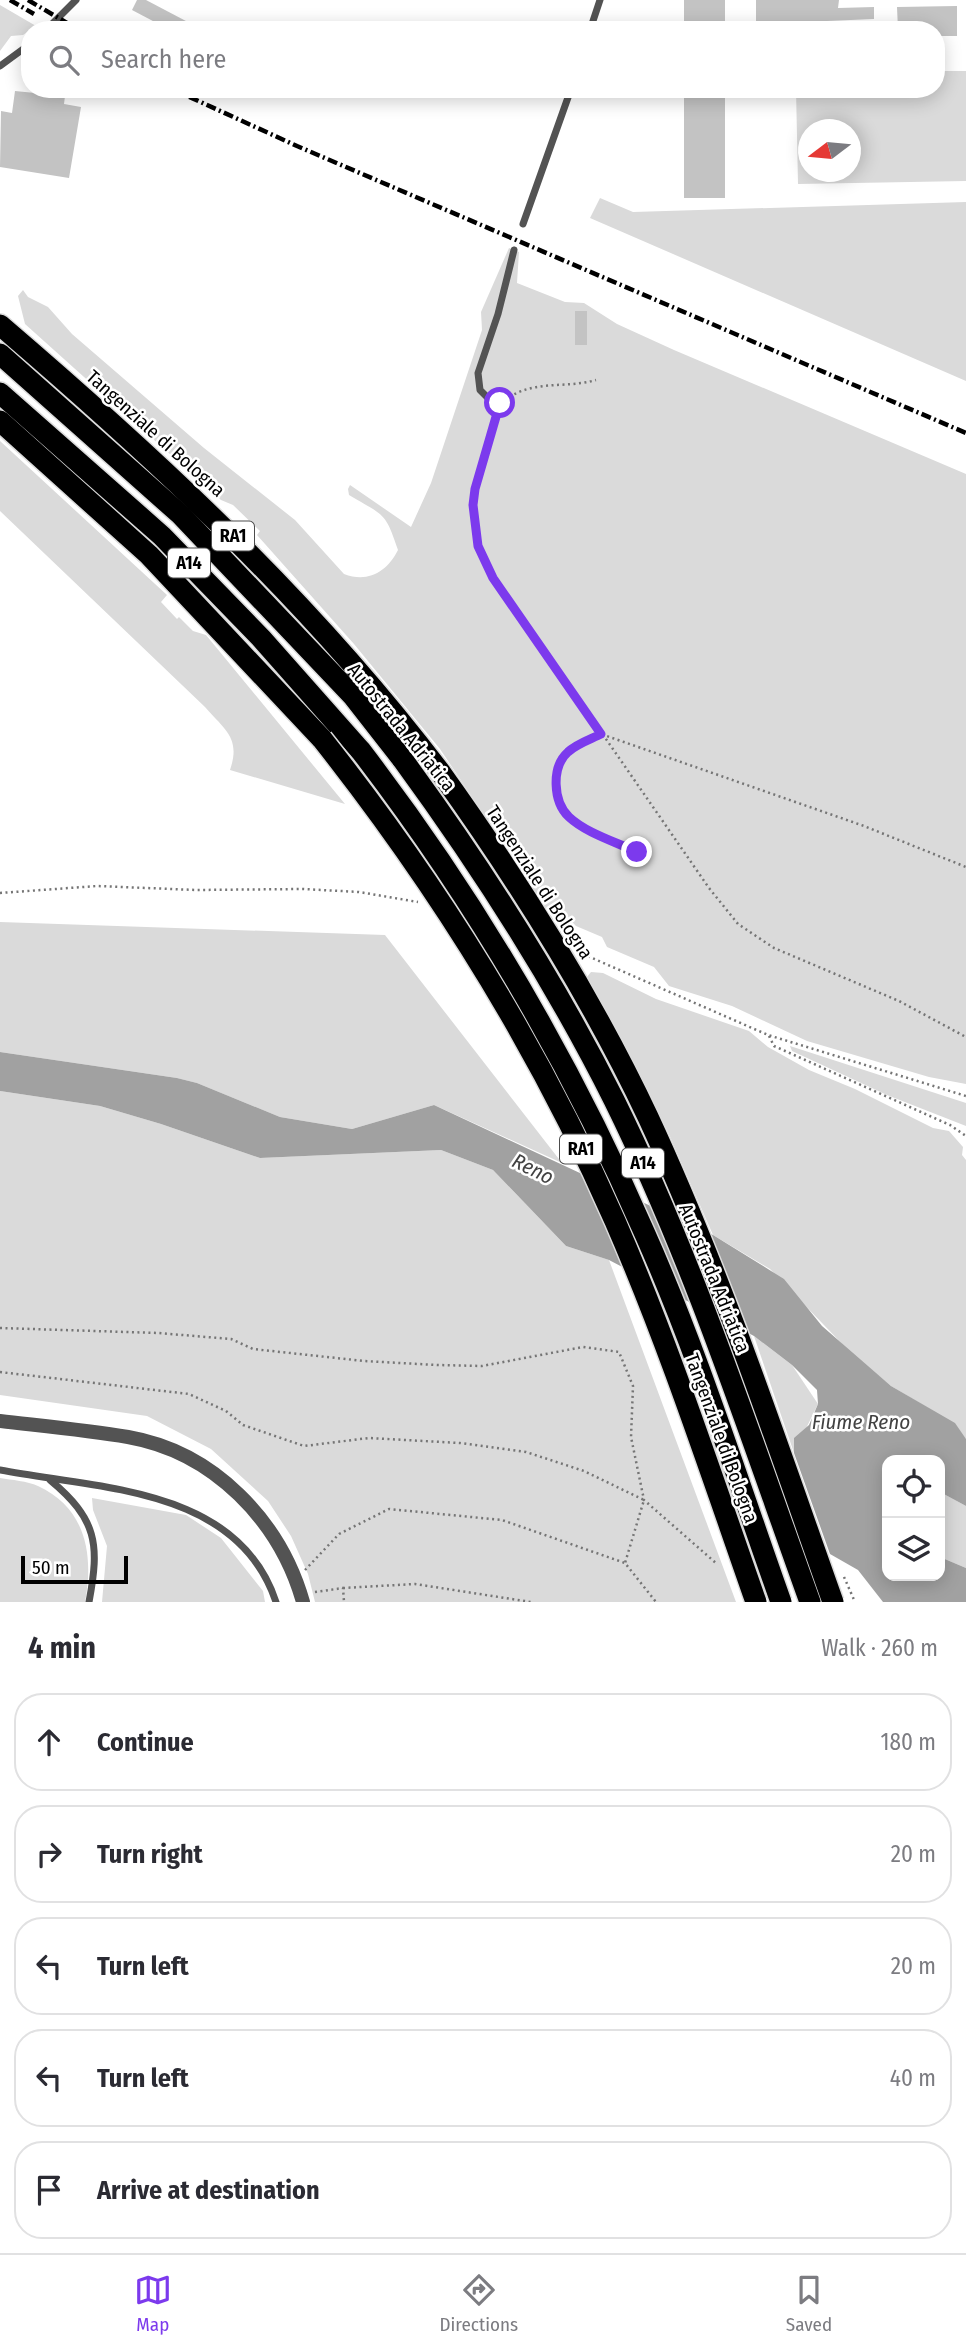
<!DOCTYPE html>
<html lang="en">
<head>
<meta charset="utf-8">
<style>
	body { margin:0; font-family:"Fira Sans Condensed",sans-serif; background:#f7f7f7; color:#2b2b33 }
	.controls { position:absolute; right:21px; bottom:21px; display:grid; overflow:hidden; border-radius:14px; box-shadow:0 4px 18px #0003 }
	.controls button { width:63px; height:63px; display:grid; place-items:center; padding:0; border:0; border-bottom:2px solid #e1e1e2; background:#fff; color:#2b2b33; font:35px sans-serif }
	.compass { position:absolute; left:798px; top:119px; width:63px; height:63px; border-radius:50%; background:#fff; box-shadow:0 4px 18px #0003; rotate:254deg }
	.scale { position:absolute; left:21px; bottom:18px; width:107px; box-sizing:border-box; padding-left:7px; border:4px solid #000; border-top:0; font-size:19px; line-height:24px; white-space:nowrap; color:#000; -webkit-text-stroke:5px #fff; paint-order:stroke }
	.stop { position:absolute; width:21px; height:21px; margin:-16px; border:5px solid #7c3aed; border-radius:50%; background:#fff }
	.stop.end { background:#7c3aed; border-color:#fff; box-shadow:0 2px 7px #0008 }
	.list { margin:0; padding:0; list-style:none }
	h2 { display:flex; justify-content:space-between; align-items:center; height:91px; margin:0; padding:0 28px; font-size:30px }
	h2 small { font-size:23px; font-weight:400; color:#7c7c81 }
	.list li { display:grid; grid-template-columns:46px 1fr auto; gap:21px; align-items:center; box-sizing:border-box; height:98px; margin:0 14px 14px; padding:0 14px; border:2px solid #e1e1e2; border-radius:28px }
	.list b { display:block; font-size:26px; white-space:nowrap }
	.list em { font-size:23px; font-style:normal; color:#7c7c81 }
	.icon { flex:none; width:38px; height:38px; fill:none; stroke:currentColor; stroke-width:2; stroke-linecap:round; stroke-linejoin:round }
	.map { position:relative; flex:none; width:966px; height:1602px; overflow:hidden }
	.search { position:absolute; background:#fff; box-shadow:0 4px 18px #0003; left:21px; right:21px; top:21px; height:77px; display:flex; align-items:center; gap:18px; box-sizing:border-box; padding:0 24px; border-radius:28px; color:#7c7c81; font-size:26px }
	.sheet { height:651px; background:#fff }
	nav { display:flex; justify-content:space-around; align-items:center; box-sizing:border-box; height:98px; border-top:2px solid #e1e1e2; background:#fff; font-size:19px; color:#7c7c81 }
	nav a { display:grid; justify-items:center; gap:4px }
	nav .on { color:#7c3aed }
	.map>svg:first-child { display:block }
	.green { fill:#dadada; fill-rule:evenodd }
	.water { fill:#a1a1a1 }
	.building { fill:#c3c3c3 }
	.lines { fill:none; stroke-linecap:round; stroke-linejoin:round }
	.motorway-casing { stroke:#dbdbdb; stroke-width:24 }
	.path { stroke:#757575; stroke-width:2.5; stroke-dasharray:2 3.5; stroke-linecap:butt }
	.service { stroke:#535353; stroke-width:7 }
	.tertiary { stroke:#535353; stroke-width:14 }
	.motorway { stroke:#000; stroke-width:21 }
	.rail { stroke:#000; stroke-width:4.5; stroke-dasharray:10 3.5 2 3.5; stroke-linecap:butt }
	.motorway-bridge-casing { stroke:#dbdbdb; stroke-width:24; stroke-linecap:butt }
	.motorway-bridge { stroke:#000; stroke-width:21 }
	.route { stroke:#7c3aed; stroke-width:9 }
	.labels { text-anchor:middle; stroke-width:5; stroke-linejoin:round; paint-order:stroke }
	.shield { fill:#fff; stroke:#4c4c4c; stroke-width:2 }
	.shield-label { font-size:18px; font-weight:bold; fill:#000 }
	.street-label { font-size:19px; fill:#000; stroke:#fff }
	.water-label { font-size:21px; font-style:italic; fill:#424242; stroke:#fff }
</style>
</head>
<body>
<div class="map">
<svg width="966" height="1602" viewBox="0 0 966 1602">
	<rect width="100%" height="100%" fill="#fff"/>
	<g class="green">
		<polygon points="0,5 36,26 23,35 11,36 0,51"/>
		<path d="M936,71H966V181L798,184L796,89H936ZM808,130H850V172H808Z"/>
		<polygon points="600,198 633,212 966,202 966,381 590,218"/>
		<path d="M509,248L519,252L517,283L565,302L584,303L617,324L674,350L966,474V1084L929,1077L807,1041L732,1006L669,986L654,967L607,947L602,937L576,926L558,908L547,909L440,749L354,644L257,535L260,531L233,505L221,500L25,324L18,296L23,290L28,297L48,307L72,334L204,448L295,520L344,574C368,583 387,572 398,550C385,511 384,516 349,495L348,489L350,485L411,527L431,483L482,330L481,312Z"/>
		<path d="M0,441L167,595L161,602L177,619L179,617L193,631L206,635L345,804L230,770C241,738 225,730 205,707L0,511Z"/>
		<polygon points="0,922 385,935 562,1163 434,1105 352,1129 280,1117 197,1083 177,1078 0,1052"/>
		<polygon points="591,972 603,973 656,999 749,1031 768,1047 809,1070 855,1089 933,1128 949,1131 963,1147 962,1155 966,1160 966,1439 928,1408 891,1386 849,1351 770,1269 713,1235 668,1132 587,977"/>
		<polygon points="790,1046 966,1103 966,1126 887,1095 792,1051"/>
		<polygon points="0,1091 100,1106 161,1124 260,1158 441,1150 493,1170 566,1246 609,1260 736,1602 315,1602 308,1574 291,1536 268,1501 211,1449 147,1416 0,1395"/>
		<polygon points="754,1336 792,1365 818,1404 794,1453"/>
		<path d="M0,1478C12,1480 27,1481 38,1486C86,1508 94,1555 85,1602H0Z"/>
		<polygon points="940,1492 966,1506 966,1568 940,1557"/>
		<polygon points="92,1498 186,1515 221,1538 263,1591 265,1602 102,1602 107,1546 93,1510"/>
	</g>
	<polygon class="water" points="0,1052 177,1078 197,1083 280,1117 352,1129 434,1105 713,1235 784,1279 822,1326 891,1386 955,1423 966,1439 966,1506 940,1492 940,1460 887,1460 887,1576 940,1576 940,1557 966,1568 966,1602 883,1602 858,1570 830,1554 794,1453 794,1438 809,1425 818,1404 817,1390 792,1365 754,1336 609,1260 566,1246 493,1170 441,1150 260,1158 161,1124 100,1106 0,1091"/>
	<g class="building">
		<polygon points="137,0 146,0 203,30 170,30 132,10"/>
		<rect x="684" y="0" width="41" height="30"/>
		<polygon points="756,0 839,0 838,8 874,7 874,19 780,23 780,30 756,30"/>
		<polygon points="957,6 957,36 936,36 936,30 898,30 897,7"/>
		<rect x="684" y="89" width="41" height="109"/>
		<polygon points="15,91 65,96 64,104 81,107 69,178 0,167 1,111 12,113"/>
		<rect x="575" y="311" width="12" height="34"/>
	</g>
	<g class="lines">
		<defs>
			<g id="motorway">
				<path d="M0,325C160,462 313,604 441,773"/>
				<polyline points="0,354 181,515 353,696 403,760"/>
				<polyline points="0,393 162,536 261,638 361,751"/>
				<polyline points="0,421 149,555 322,739"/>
			</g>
		</defs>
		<use href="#motorway" class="motorway-casing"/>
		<g class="path">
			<path d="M505,400C533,379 565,389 596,380"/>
			<path d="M494,417C479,468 465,513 485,564L709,888L738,924L774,948L899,1001L966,1037"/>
			<path d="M637,852C616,842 586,833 569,817C553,802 551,767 568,752C576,744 591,739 601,734L864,826L966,867"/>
			<polyline points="0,893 97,886 196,890 303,889 359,892 418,902"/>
			<polyline points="583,954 768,1035 966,1096"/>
			<polyline points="769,1036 774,1046 950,1125 966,1136"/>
			<polyline points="0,1328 158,1333 231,1339 253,1349 364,1361 437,1365 482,1366 583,1347 619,1352 633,1386 631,1437 644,1500 717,1564"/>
			<polyline points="0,1372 189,1394 226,1411 243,1425 304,1446 369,1438 460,1443 526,1452 584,1471 644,1500 625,1563"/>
			<polyline points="305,1570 339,1534 389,1509 502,1520 625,1563 656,1602"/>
			<polyline points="844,1577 855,1602"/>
			<polyline points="343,1588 415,1584 531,1602"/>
			<polyline points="315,1592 343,1588 344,1602"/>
		</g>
		<g class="service">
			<polyline points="46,30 76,0"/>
			<polyline points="590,30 600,0"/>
			<polyline points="0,66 30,44"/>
			<polyline points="523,224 571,89"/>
			<polyline points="497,407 480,390 478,373 498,314 514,250"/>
			<path d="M0,1470C99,1489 238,1487 276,1602"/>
			<path d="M50,1480C97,1519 100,1544 89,1602"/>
		</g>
		<path class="tertiary" d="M0,1421C43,1426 86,1430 128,1437C214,1452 280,1521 303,1602"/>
		<use href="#motorway" class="motorway"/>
		<g class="rail">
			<polyline points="10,0 34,14"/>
			<polyline points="28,0 79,30"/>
			<polyline points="172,89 297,146 966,433"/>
		</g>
		<defs>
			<g id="motorway-bridge">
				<path d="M322,739C439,887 539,1047 615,1221C669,1345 711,1474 756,1602"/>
				<path d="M361,751C476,901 570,1061 645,1234C698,1353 737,1479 781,1602"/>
				<path d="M403,760C482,868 554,980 614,1100C694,1262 749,1433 810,1602"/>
				<path d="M441,773C519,882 591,996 648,1117C721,1274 775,1439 833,1602"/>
			</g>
		</defs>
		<use href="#motorway-bridge" class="motorway-bridge-casing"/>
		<use href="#motorway-bridge" class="motorway-bridge"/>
	</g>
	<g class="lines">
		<path class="route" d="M500,403L475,489L473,505L478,546L493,578L601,734C591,739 576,744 568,752C551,767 553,802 569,817C586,833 616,842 637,852"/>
	</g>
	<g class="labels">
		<g class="shield">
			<rect x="212" y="521.5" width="42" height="29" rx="5"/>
			<rect x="168" y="548.5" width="42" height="29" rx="5"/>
			<rect x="560" y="1134.5" width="42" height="29" rx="5"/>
			<rect x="622" y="1148.5" width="42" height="29" rx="5"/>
		</g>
		<g class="shield-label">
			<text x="233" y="542">RA1</text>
			<text x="189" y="569">A14</text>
			<text x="581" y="1155">RA1</text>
			<text x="643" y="1169">A14</text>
		</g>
		<g class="street-label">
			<text transform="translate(156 433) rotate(42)" y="7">Tangenziale di Bologna</text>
			<text transform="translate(402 727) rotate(51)" y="7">Autostrada Adriatica</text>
			<text transform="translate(540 882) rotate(57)" y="7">Tangenziale di Bologna</text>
			<text transform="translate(715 1278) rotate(68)" y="7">Autostrada Adriatica</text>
			<text transform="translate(722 1438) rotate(70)" y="7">Tangenziale di Bologna</text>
		</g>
		<g class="water-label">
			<text transform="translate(533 1169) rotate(26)" y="7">Reno</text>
			<text x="861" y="1429">Fiume Reno</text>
		</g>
	</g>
</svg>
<div class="controls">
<button><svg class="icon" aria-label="locate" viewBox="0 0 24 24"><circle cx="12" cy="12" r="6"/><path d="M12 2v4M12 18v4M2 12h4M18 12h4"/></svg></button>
<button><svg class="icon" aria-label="layers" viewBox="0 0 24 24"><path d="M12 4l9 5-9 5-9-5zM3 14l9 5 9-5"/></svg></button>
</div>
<svg class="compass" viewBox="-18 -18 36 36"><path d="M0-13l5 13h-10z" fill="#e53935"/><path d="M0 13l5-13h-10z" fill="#7c7c81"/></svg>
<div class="scale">50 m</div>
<div class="stop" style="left:500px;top:403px"></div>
<div class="stop end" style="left:637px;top:852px"></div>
<div class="search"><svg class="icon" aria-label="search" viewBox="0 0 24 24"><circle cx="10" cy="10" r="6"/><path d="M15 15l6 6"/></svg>Search here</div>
</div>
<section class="sheet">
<h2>4 min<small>Walk · 260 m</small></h2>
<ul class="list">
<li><svg class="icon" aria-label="ahead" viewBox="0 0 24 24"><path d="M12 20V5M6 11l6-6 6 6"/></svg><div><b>Continue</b></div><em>180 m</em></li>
<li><svg class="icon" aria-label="right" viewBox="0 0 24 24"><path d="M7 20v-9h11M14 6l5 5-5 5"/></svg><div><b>Turn right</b></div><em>20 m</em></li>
<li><svg class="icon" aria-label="left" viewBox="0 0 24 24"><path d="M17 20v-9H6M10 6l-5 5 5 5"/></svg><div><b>Turn left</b></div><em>20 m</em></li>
<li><svg class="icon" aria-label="left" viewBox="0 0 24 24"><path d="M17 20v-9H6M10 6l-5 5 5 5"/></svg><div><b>Turn left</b></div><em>40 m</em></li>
<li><svg class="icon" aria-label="arrive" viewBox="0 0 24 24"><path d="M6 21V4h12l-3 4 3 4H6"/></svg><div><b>Arrive at destination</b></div></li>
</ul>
</section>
<nav>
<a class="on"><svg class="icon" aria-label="map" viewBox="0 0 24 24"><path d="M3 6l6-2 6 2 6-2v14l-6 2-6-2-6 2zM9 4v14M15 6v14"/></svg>Map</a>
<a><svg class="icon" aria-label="directions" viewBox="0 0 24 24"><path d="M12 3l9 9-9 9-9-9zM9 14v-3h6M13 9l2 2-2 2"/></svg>Directions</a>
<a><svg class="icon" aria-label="saved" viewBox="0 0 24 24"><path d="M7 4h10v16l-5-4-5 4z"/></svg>Saved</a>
</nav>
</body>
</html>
